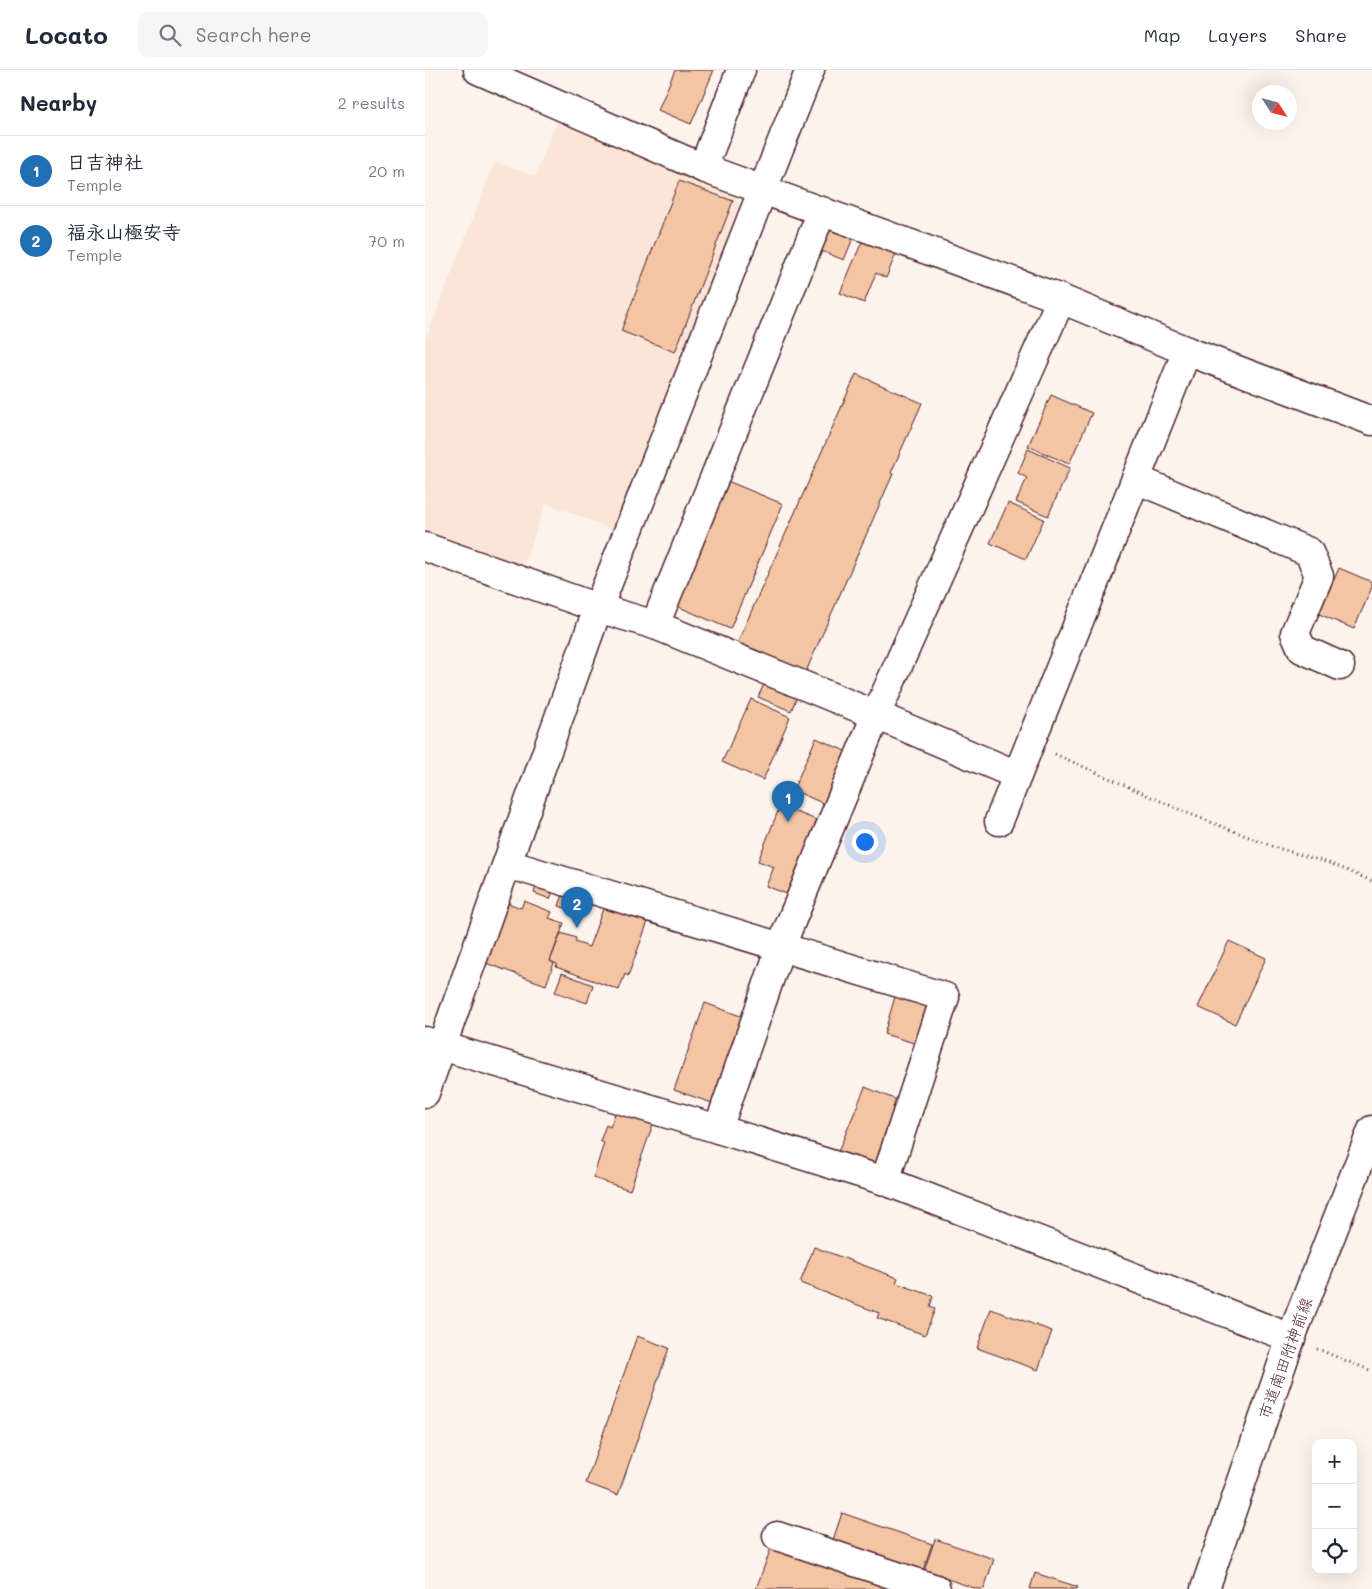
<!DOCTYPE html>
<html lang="en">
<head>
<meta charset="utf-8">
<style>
	body { margin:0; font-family:Mali,"Klee One",sans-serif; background:#f6f6f7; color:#1f2937 }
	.controls { position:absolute; right:15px; bottom:15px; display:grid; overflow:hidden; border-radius:10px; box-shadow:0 5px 20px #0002 }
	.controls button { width:45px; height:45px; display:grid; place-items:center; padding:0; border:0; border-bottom:1px solid #e0e1e3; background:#fff; color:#1f2937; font:25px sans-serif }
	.compass { position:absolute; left:827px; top:15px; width:45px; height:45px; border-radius:50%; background:#fff; box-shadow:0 5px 20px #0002; rotate:126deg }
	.you { position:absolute; left:439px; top:771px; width:18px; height:18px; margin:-12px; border:4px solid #fff; border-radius:50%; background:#1a73e8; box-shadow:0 0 0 8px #1a73e833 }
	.badge { display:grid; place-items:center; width:32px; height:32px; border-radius:50%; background:#1f6fb2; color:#fff; font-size:16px; font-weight:700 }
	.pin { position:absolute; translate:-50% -41px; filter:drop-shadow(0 1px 2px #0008) }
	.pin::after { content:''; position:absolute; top:26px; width:18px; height:15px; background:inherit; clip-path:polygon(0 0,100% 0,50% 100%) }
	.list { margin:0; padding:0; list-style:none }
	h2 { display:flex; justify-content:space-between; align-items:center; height:65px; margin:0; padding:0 20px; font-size:21px }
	h2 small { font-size:16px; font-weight:400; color:#747a83 }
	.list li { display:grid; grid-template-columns:32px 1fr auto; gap:15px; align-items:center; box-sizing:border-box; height:70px; padding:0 20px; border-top:1px solid #e0e1e3 }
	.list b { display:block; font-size:19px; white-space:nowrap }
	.list p { margin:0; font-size:16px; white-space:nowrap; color:#747a83 }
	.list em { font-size:16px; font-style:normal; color:#747a83 }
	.icon { flex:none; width:28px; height:28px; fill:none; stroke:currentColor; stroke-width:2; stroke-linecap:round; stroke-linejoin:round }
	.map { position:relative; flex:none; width:947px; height:1519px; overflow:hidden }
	header { display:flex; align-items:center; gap:30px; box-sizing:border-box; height:70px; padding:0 25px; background:#fff; border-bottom:1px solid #e0e1e3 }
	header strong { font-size:24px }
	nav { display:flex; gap:28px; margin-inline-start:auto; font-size:18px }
	.search { width:350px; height:45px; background:#f6f6f7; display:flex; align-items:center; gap:12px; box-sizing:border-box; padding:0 18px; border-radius:10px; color:#747a83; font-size:19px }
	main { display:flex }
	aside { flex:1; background:#fff }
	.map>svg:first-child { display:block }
	.built { fill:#fae5d7 }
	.building { fill:#f3c5a3; stroke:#4a1f2b }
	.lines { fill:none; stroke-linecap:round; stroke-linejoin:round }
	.minor-casing { stroke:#4a1f2b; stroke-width:31 }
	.path { stroke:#4a1f2b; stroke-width:3; stroke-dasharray:1 4; stroke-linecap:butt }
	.minor { stroke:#fff; stroke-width:28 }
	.labels { text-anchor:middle; stroke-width:5; stroke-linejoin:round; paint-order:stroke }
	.street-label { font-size:16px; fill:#4a1f2b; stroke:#fff }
</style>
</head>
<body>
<header>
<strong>Locato</strong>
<div class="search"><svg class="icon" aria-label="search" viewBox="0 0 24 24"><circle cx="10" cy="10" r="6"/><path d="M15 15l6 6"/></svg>Search here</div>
<nav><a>Map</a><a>Layers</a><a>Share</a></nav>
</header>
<main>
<aside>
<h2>Nearby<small>2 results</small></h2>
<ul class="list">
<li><span class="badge">1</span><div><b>日吉神社</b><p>Temple</p></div><em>20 m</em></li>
<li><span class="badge">2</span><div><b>福永山極安寺</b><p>Temple</p></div><em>70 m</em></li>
</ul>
</aside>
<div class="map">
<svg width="947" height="1519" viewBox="0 0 947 1519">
	<rect width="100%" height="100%" fill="#fdf3ed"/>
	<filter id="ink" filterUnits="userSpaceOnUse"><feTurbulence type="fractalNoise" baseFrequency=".02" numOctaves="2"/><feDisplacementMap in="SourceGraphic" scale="10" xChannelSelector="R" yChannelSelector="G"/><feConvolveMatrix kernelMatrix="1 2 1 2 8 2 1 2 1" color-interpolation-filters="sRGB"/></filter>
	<g filter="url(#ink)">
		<polygon class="built" points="133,50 310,127 316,138 194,462 121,433 95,503 0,464 0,271 70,92 110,106"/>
		<g class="building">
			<polygon points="250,0 289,0 266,54 233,40"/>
			<polygon points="254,111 308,131 250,282 196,261"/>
			<polygon points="400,151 430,163 419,190 389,178"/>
			<polygon points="439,167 472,181 461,208 451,203 439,233 415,223"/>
			<polygon points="431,304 497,333 466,403 468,404 379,606 311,576"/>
			<polygon points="626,325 667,343 644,394 603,376"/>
			<polygon points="603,379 645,398 623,446 591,432 602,408 593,403"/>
			<polygon points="300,410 358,434 305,559 247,534"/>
			<polygon points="583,433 619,449 601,489 565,473"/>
			<polygon points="914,498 947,512 947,517 929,559 894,544"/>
			<polygon points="340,612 372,626 366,641 333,627"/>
			<polygon points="326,629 365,647 338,710 297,692"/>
			<polygon points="391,668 427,684 404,736 368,720"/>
			<polygon points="355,736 397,752 367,826 341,816 349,797 333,791"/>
			<polygon points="113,810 130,816 125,829 109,823"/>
			<polygon points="140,819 156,824 150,841 134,836"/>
			<polygon points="99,831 127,842 124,848 139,853 125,891 129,893 121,915 58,892 80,832 96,838"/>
			<polygon points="179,836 225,846 203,906 200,904 194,920 131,897 132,894 125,891 136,863 151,868 150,872 164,877"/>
			<polygon points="804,871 841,888 810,954 773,937"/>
			<polygon points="137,903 168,915 162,933 130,922"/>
			<polygon points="472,920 512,932 499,976 459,964"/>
			<polygon points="280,933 321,948 290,1034 249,1020"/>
			<polygon points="440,1017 474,1031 459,1065 467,1068 454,1099 413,1082"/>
			<polygon points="191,1041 228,1054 205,1120 168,1108 179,1073 175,1071 181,1055 185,1057"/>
			<polygon points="389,1177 473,1208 471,1213 508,1226 505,1237 510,1239 500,1265 452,1248 454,1243 375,1213"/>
			<polygon points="566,1239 627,1261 613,1300 552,1278"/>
			<polygon points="212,1266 244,1278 193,1425 161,1413"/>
			<polygon points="417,1443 507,1474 496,1506 406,1476"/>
			<polygon points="510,1469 569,1489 559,1519 552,1519 499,1501"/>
			<polygon points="347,1475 474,1519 331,1519"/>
			<polygon points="610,1503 653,1517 652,1519 605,1519"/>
		</g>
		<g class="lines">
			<defs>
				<g id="minor">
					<polyline points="53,0 278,98 636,229 762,281 947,351"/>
					<polyline points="278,98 316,0"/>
					<polyline points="711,409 884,482 894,506 870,563 877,579 915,596"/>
					<polyline points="0,477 173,538 230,555 451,645 592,705"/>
					<polyline points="230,555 397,141"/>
					<polyline points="574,751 762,281"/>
					<polyline points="83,794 520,927 460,1111"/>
					<polyline points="0,971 293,1059 460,1111 866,1268"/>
					<polyline points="0,1023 173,538 385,0"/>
					<polyline points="293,1059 356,876 451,645 636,229"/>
					<polyline points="352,1466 511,1519"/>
					<polyline points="780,1519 866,1268 947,1060"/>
				</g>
			</defs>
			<use href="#minor" class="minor-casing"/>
			<g class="path">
				<polyline points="630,684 760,742 849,777 907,794 947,811"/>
				<polyline points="892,1279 947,1301"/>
			</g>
			<use href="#minor" class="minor"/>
		</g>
	</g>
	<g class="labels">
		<g class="street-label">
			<text transform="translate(860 1288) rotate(-70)" y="6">市道南田附神前線</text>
		</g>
	</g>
</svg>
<div class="controls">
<button>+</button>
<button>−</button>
<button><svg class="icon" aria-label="locate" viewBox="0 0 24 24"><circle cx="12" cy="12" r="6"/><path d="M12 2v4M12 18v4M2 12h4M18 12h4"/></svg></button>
</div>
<svg class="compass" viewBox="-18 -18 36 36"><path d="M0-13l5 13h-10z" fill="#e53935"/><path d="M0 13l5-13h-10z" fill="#747a83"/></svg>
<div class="you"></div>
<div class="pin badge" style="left:363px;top:752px">1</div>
<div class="pin badge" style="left:152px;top:858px">2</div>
</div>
</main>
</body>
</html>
